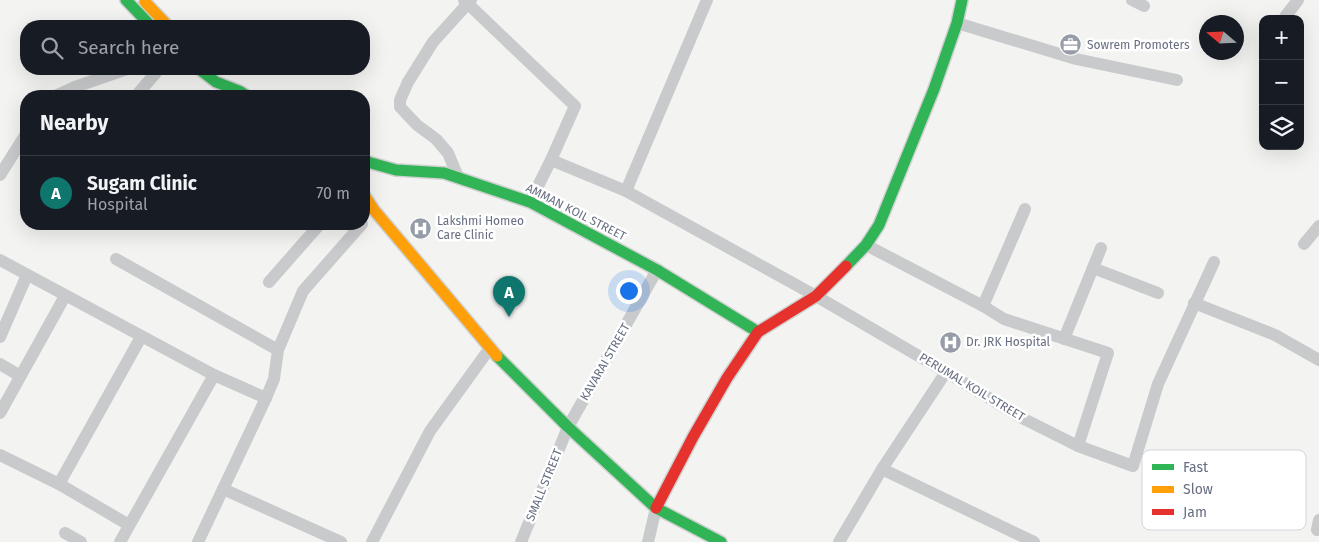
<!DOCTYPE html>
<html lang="en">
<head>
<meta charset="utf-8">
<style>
	body { margin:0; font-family:"Fira Sans",sans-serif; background:#242831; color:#f1f3f6 }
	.controls { position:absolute; right:15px; top:15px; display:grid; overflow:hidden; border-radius:10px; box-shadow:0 5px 20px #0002 }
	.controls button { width:45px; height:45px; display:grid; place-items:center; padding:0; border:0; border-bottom:1px solid #363941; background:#171b24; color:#f1f3f6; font:25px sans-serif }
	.compass { position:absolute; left:1199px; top:15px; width:45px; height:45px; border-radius:50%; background:#171b24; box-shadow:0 5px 20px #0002; rotate:289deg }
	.you { position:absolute; left:628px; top:290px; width:18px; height:18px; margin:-12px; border:4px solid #fff; border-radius:50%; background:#1a73e8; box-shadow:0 0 0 8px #1a73e833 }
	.badge { display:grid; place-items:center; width:32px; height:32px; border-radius:50%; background:#0f766e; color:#fff; font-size:16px; font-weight:700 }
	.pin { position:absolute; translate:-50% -41px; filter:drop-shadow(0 1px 2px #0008) }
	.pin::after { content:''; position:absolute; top:26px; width:18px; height:15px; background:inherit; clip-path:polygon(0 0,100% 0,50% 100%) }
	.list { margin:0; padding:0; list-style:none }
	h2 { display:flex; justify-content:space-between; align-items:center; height:65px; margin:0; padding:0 20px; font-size:21px }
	h2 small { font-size:16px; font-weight:400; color:#9ea1a6 }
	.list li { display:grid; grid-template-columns:32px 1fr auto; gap:15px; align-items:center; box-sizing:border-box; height:75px; padding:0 20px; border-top:1px solid #363941 }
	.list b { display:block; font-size:19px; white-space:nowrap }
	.list p { margin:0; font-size:16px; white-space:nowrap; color:#9ea1a6 }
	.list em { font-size:16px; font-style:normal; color:#9ea1a6 }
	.icon { flex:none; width:28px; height:28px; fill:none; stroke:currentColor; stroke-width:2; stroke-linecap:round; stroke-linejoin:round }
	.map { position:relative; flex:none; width:1319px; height:542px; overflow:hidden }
	.search { position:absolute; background:#171b24; box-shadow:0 5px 20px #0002; left:20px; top:20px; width:350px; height:55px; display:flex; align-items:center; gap:12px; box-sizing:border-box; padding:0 18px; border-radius:20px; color:#9ea1a6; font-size:19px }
	.panel { position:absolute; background:#171b24; box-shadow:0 5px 20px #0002; left:20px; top:90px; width:350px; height:140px; border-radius:20px }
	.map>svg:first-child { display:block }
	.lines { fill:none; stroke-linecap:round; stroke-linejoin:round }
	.fast-casing { stroke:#cfd0d0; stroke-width:14 }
	.slow-casing { stroke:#cfd0d0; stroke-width:14 }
	.jam-casing { stroke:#cfd0d0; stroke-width:14 }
	.street { stroke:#c9cacc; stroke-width:12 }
	.fast { stroke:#30b455; stroke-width:11 }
	.slow { stroke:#ff9f0a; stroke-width:11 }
	.jam { stroke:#e5322d; stroke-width:11 }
	.labels { text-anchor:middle; stroke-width:5; stroke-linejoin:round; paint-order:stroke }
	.poi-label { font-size:12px; fill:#666e80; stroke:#fff; text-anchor:start }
	.street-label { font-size:12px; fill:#666e80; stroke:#fff }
	.key { fill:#fff; stroke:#d1d4d9; stroke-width:1 }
	.key-label { font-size:14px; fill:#666e80 }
</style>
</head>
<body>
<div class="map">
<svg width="1319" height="542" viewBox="0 0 1319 542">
	<rect width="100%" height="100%" fill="#f3f4f2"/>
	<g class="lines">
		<defs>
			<g id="fast">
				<polyline points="126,0 151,26"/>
				<polyline points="199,69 216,82 239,91 247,96"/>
				<polyline points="364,161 396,170 444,173 530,202 657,270 758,332"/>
				<polyline points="846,266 866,245 879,225 934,89 957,23 962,0"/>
				<polyline points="497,356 568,427 656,508 721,542"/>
			</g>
			<g id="slow">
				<polyline points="145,2 168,26"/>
				<polyline points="364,195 374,210 497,356"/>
			</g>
			<polyline id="jam" points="656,508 693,437 727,378 758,332 816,296 846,266"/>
		</defs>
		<use href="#fast" class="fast-casing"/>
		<use href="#slow" class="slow-casing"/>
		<use href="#jam" class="jam-casing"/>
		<g class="street">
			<polyline points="464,0 575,106 551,160 530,202"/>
			<polyline points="1132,0 1144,6"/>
			<polyline points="1285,17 1298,0"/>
			<polyline points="957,23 1076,59 1177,80"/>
			<polyline points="55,96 75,87 127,69"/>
			<polyline points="136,96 159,69"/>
			<polyline points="551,160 626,191 816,296 946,372 1024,419 1078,446 1133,466 1158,384 1214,262"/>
			<polyline points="0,175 26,134"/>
			<polyline points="458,177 448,153 436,139 417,125 400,107 400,100 408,82 433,42 471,0"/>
			<polyline points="626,191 707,0"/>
			<polyline points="1304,244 1319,226"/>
			<polyline points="866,245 983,306 1004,319 1108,353 1078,446"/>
			<polyline points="116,259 278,350"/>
			<polyline points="0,260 214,375 266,398"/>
			<polyline points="1093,268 1158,293"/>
			<polyline points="269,282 320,224"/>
			<polyline points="1194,303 1275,335 1319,360"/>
			<polyline points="983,306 1025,209"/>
			<polyline points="0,337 27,275"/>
			<polyline points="1064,339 1101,248"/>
			<polyline points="0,364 20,376"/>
			<polyline points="0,413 65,296"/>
			<polyline points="0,455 59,484 129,525"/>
			<polyline points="882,469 1034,542"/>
			<polyline points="59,484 141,337"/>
			<polyline points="223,489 341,542"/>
			<polyline points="1317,530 1319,520"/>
			<polyline points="65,533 81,542"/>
			<polyline points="120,542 214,375"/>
			<polyline points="198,542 266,398 274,379 278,350 303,291 362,224"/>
			<polyline points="372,542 430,431 490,348"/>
			<polyline points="521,542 568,427 657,270"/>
			<polyline points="648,542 656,508"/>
			<polyline points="839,542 882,469 946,372"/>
		</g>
		<use href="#fast" class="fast"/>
		<use href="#slow" class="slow"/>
		<use href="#jam" class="jam"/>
	</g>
	<defs>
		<symbol id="office-disc" viewBox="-11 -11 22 22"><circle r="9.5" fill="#979da8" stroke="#fff"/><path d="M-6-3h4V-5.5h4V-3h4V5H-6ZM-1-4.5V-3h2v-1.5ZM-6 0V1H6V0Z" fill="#fff"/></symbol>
		<symbol id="hospital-disc" viewBox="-11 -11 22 22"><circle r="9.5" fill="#979da8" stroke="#fff"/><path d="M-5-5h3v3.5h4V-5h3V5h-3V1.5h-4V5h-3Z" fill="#fff"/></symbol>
	</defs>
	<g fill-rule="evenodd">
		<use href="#office-disc" x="1058" y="32" width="25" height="25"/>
		<use href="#hospital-disc" x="408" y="216" width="25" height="25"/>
		<use href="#hospital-disc" x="938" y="330" width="25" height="25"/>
	</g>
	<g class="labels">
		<g class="poi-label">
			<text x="1087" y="49">Sowrem Promoters</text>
			<text x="437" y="225">Lakshmi Homeo<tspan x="437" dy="14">Care Clinic</tspan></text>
			<text x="966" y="346">Dr. JRK Hospital</text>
		</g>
		<g class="street-label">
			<text transform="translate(576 212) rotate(27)" y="4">AMMAN KOIL STREET</text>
			<text transform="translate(605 362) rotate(-60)" y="4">KAVARAI STREET</text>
			<text transform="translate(972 387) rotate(31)" y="4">PERUMAL KOIL STREET</text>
			<text transform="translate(544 485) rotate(-68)" y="4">SMALL STREET</text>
		</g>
	</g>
	<rect x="1142" y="450" width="164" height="80" rx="8" class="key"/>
	<rect x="1152" y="464" width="22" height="6" fill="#30b455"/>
	<rect x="1152" y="486" width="22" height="7" fill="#ff9f0a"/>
	<rect x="1152" y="509" width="22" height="6" fill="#e5322d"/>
	<g class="key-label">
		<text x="1183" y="472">Fast</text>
		<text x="1183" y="494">Slow</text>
		<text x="1183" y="517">Jam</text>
	</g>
</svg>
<div class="controls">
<button>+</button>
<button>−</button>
<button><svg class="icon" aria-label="layers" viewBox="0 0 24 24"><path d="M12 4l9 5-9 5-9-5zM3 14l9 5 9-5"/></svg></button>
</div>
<svg class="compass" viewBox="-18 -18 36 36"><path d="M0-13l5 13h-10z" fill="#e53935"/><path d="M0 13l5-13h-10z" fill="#9ea1a6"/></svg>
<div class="you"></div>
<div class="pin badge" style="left:509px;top:317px">A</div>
<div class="search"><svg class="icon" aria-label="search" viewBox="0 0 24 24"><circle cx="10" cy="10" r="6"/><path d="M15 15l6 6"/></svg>Search here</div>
<section class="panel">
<h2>Nearby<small></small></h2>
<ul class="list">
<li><span class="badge">A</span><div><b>Sugam Clinic</b><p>Hospital</p></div><em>70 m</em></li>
</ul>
</section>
</div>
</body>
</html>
